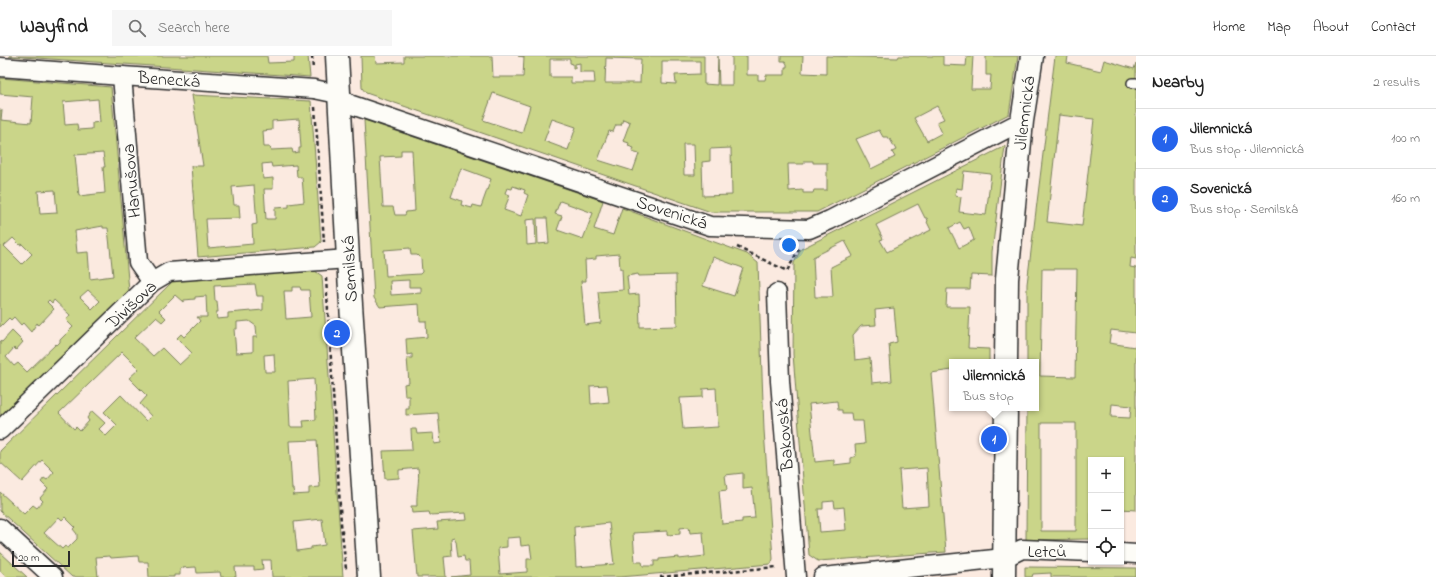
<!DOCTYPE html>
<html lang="en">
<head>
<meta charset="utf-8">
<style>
	body { margin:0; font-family:"Indie Flower",sans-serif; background:#f6f6f6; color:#222 }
	.controls { position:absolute; right:12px; bottom:12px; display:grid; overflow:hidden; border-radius:0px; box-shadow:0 1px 3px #0004 }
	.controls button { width:36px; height:36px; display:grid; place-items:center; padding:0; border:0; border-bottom:1px solid #e0e0e0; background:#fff; color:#222; font:20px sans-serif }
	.scale { position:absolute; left:12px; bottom:10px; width:58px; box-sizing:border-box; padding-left:4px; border:2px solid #2b2b2b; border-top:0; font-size:11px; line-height:14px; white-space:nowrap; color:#2b2b2b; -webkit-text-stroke:3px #fdfcf7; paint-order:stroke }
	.you { position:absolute; left:789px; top:189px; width:14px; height:14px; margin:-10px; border:3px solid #fff; border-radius:50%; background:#1a73e8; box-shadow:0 0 0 6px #1a73e833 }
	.badge { display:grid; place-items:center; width:26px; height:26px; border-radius:50%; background:#2563eb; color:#fff; font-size:13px; font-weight:700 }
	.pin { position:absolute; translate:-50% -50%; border:2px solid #fff; box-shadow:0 1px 4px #0006 }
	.popup { position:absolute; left:949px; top:303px; width:90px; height:52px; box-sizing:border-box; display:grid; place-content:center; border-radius:0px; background:#fff; filter:drop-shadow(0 1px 3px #0005); font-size:13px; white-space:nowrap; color:#767676 }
	.popup b { font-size:15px; color:#222 }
	.popup::after { content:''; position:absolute; left:50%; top:100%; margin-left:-8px; border:8px solid transparent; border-top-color:#fff }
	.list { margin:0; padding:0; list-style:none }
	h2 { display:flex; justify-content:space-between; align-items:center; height:52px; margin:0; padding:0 16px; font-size:17px }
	h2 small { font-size:13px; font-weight:400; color:#767676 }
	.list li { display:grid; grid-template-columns:26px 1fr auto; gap:12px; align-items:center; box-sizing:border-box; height:60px; padding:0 16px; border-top:1px solid #e0e0e0 }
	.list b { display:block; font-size:15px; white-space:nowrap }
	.list p { margin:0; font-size:13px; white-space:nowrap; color:#767676 }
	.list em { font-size:13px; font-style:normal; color:#767676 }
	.icon { flex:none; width:22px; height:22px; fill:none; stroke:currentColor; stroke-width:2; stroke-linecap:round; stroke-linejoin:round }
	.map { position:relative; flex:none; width:1136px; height:521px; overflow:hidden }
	header { display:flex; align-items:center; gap:24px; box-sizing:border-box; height:56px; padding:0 20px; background:#fff; border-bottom:1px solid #e0e0e0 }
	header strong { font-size:19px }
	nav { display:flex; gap:22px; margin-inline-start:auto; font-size:14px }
	.search { width:280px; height:36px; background:#f6f6f6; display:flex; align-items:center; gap:10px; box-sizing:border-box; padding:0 14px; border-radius:0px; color:#767676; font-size:15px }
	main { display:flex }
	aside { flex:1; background:#fff }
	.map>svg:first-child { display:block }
	.green { fill:#cad589; stroke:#7a805a; fill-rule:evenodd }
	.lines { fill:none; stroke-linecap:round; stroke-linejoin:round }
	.lane-casing { stroke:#2b2b2b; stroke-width:12 }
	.street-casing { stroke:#2b2b2b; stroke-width:21 }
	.secondary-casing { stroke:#2b2b2b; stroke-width:25 }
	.path { stroke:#2b2b2b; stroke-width:2.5; stroke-dasharray:4 3; stroke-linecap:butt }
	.lane { stroke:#fdfcf7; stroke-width:9 }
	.street { stroke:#fdfcf7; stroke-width:18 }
	.secondary { stroke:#fdfcf7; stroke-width:22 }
	.labels { text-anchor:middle; stroke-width:3; stroke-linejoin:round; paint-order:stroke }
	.street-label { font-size:18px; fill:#2b2b2b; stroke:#fdfcf7 }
</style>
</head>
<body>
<header>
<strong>Wayfind</strong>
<div class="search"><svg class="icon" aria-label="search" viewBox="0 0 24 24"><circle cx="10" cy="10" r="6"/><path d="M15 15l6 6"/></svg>Search here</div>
<nav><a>Home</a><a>Map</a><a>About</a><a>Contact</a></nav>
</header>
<main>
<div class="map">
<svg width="1136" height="521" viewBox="0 0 1136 521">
	<rect width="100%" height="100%" fill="#fbeae0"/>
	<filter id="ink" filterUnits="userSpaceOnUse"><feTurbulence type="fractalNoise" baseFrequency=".025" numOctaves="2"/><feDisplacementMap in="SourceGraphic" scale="8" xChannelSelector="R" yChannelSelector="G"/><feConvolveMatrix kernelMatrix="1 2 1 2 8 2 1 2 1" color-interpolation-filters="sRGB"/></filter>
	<g filter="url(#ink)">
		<g class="green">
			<polygon points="9,0 267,0 268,7 294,6 294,0 308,0 310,21"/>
			<path d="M361,0H375L376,7L404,6V0H492L493,21H523L524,1L518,0H704V28L717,29L718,0L719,29H732V0H747V19H758V24H765L766,19H785V11H787V8L785,5H781V0H803L802,17L826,18V0L898,2L899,0H943V9L966,10L967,0H973L971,33H990L991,19H986V0H1018L1009,58L817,156H711L366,37L362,32ZM606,2L641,3L640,27H605ZM550,3H570V7L573,8V12H575V8L580,7V16H594L595,27H571V21H550ZM662,5H700V18L675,19L676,28L662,27ZM493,37L530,50L522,77L483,64ZM937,50L944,63L937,66L942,77L927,85L914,62ZM552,63L576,71L568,94L544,85ZM623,63L630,66L623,85L629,87L628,90L634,92L632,96L639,98L633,115L598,104L609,75L613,76L616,69H621ZM879,74L883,81H887L890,83L896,94L892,96L895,101L871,113L856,83ZM683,88H694L695,119H684ZM731,92L732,139L703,140L702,106L710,105V93ZM804,105H813V107H827V134H814L813,137H803V134L789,135L788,108H804Z"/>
			<path d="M1055,0H1068L1067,7L1101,15L1104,4L1134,13L1136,7V203L1131,202L1130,211L1136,212V277L1111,274L1109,287L1135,291L1136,289V454L1121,453V404H1091V483L1026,484L1027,352H1036V306H1027V228ZM1059,59L1094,63L1082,170L1047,166ZM1042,213H1077L1075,321L1040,320ZM1112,348L1131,350L1130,362L1111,361ZM1041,367H1076V475H1041Z"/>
			<path d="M0,22L111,31L129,235L0,363V285L2,286L12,275L23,286L16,294L14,292L6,301L14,310L18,307L27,316L56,288L57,289L60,286V284L73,271L66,264L70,259L54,244L52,247L49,244L47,246L54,253L39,269L37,267L31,276L23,267L21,269L14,261L11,264L9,262L0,271V54H2L1,64L31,67L33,41L0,38ZM98,43L100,66L92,67V73L78,74L77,68L65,69L63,46ZM103,97L105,111H103L105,137L79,140L75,99ZM55,134L57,157L40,158L38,135ZM103,170V172H108L113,220L90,223L88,196L77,197L75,175ZM13,182L20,189L22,188L32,198L22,208L4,190ZM88,234L100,245L92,253L80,241Z"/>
			<path d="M192,39L311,45L321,186L315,191L198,201L191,110H203ZM299,63L301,92H299V96L293,97L292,93L271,94L270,91H264L263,75L272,74V65ZM271,107L272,111L296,109L297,121H302L304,146L289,148V151L275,152V163H266L264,133H273V122L263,123L262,108ZM254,129L257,168L252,169L253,188L208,192L206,163L240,162L239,149H234L232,131Z"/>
			<path d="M364,64L603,145L594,173L613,179L622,152L747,198L758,207L764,374L773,503L771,508L620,521H451L470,519L469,505H465L464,500L458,501L456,485L454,481L451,482L452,500L444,501L446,521H417L413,475L438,473L437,466L467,464L466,457L430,459L429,456L412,457L411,450H417C416,437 420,425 418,412L399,414V422L385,423L383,395L412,394L411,373H416L417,378L433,377L434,388L441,387L438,357L406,359V353H409V340H405L404,328L409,327L407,302H412V298L407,299L406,283L427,281L426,265H420L419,248L380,251L374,242ZM401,94H412L415,155L406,156L405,159H395L393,151H383L380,101L401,100ZM461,112L491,123L481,151L473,149L472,152L461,149L462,145L451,141ZM513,130L525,134L524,137L528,139L521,160L504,154L510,139L505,137L507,132L512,133ZM560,145L593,157L583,183L557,174L562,160L555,158ZM537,162H547L549,187L538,188ZM535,163L536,188L527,189L526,164ZM410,192L411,199H417L421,203L422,216L420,218L386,220L384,194ZM619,198L620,213H622L623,234L598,236L601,267L585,269L581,225H586L585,204L596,203V200ZM713,201L743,212L734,240L703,230ZM638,218L639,220L676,219L677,270L640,271L639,238L629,239L627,220ZM409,224V231H421V237L391,239L390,225ZM607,329L609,346L591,348L590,330ZM716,332L718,371L683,373L680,342L703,341V333ZM743,417V433L752,432L755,462L742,463V466L722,468L719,435L727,434L725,419ZM609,467L614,508L576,511L574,471ZM689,471L690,477L703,476L705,500L679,503V501L659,503V505H654V510H643L642,506H635L633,477L667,475V479L680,478V472ZM520,481L521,490L530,489L532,503H527V516L500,518L498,492L507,491V482Z"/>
			<path d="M1005,90L992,196V220L971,219L970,233H947L946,251H970L968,292L989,293V306H952V314L931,317L946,496L818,505L809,499L793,298L794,207L801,193ZM964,115L991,118L986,159L959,156L961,141L955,140L956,132L962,133ZM918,148L925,162H927L928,165L927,166L931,174L887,196L880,184L883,183L876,169ZM960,166L964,173L969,171L974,184L959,192L949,172ZM845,185L853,200L831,211L833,241H815L813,201ZM894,252L897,286L889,288L892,325L872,327L870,302L855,304L853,279L861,270L876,269L875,254ZM837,345L838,354H842V357H851L852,365H863L865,388L855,389L856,400L851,402V407L834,409V404L815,406L809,348ZM927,412L929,450L902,452L899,414ZM834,445L835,452L844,451L846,474L820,476L818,453H823V446Z"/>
			<path d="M315,215L322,220L343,521H272L271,504H262L263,513L254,514V511H235L236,521H221L220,516L197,517L196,511L180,512V519H174V521H149L148,506H139L138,500L111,502L110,500L96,501L98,521H72L0,455V436L24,458L33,449L37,452L43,445L40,442L48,433L41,426L44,422L47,424L54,416L42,404L22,426L0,406V395L173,225ZM255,228L257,240H263V254L228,257V262L217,263L216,256H218L217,245H215L214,230ZM292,231H300L301,234H309L311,261L286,263L284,235H292ZM175,239L183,246L184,244L195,243V241L206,240L207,261H197L200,265L184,281L181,278L177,282L192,297L179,309L162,292L153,300L134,282L156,261L162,266L166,262L159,255ZM249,265L256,270L257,281H253V296L236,297L234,273H237V266ZM122,296L139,313L129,322L147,340L140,348L151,360L146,365L121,339L104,356L117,369L106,380L99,373L105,367L92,355L87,362L89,365L80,375L76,371L74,373L59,357ZM274,298L275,316H265L264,299ZM314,323L316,364L303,365L304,371H290L288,325ZM317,384L320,431L309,432V438L292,439L294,438L293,433H292L289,385ZM59,461L62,464L65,461L75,471L73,473L77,478V483L68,492L65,490L62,493L44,477ZM322,463L325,489L311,491V493L297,495L294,466Z"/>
			<polygon points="0,496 27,521 7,521 0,515"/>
			<polygon points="1025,511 1136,512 1136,521 1051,521 1051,517 1033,518 1032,521 1025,521"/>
		</g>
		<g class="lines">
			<defs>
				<polyline id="lane" points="1132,27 1136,27"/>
				<g id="street">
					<polyline points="0,11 122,20 314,33 338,38 349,48 710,170 809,173 830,164 1022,65"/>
					<polyline points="122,20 138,206 152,226"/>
					<polyline points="777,237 780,325 796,521"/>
					<polyline points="0,374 152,226 169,216 348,203"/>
					<polyline points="0,472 53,521"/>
					<polyline points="1121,497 1136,498"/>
					<polyline points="823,521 1004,502 1022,493 1091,496"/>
				</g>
				<g id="secondary">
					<polyline points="337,0 348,203 369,521"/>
					<polyline points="1006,306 1007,223 1022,65 1032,0"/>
					<polyline points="1004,521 1006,352"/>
				</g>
			</defs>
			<use href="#lane" class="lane-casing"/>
			<use href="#street" class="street-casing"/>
			<use href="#secondary" class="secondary-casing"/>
			<g class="path">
				<polyline points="312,0 313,14"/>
				<polyline points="315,51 324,186"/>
				<polyline points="737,191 787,215 800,191"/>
				<polyline points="326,222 341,467 346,513"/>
				<polyline points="660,521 777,511"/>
			</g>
			<use href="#lane" class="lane"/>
			<use href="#street" class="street"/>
			<use href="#secondary" class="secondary"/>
		</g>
	</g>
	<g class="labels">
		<g class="street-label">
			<text transform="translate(169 23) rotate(4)" y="6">Benecká</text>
			<text transform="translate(1024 57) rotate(-83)" y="6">Jilemnická</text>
			<text transform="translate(131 125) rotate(-95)" y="6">Hanušova</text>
			<text transform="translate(672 156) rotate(18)" y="6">Sovenická</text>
			<text transform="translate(349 213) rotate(-93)" y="6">Semilská</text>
			<text transform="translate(131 248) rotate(-43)" y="6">Divišova</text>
			<text transform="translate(784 379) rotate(-95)" y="6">Bakovská</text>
			<text x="1047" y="501">Letců</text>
		</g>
	</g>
</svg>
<div class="controls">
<button>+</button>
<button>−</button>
<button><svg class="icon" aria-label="locate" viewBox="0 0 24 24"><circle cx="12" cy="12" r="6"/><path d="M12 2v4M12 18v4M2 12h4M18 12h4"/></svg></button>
</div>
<div class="scale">20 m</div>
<div class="you"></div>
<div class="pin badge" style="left:994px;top:383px">1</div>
<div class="popup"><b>Jilemnická</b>Bus stop</div>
<div class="pin badge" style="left:337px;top:277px">2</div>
</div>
<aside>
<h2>Nearby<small>2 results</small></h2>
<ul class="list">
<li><span class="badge">1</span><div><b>Jilemnická</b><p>Bus stop · Jilemnická</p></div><em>100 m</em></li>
<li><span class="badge">2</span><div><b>Sovenická</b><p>Bus stop · Semilská</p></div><em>160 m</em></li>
</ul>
</aside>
</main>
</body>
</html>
